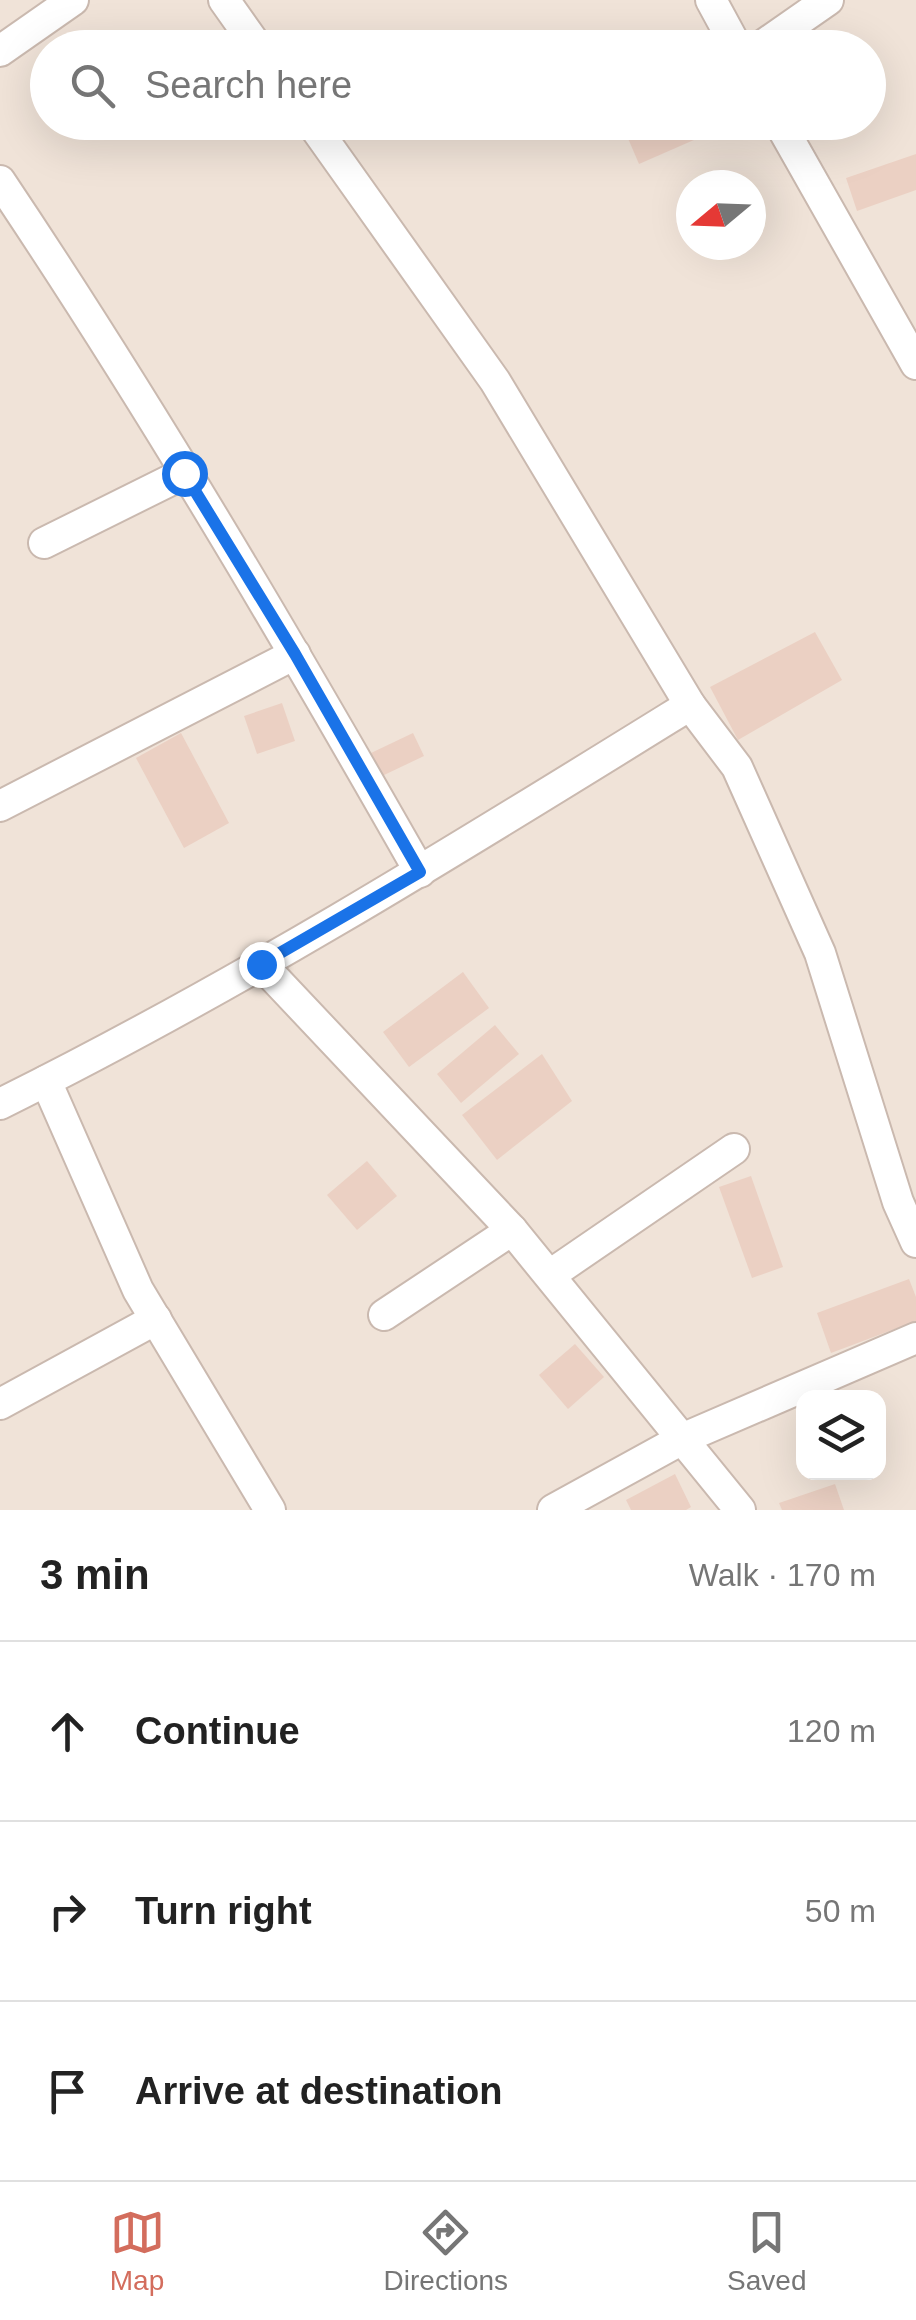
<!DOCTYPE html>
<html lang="en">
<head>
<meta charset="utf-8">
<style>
	body { margin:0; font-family:Arial,sans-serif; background:#f2f2f2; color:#222 }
	.controls { position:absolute; right:30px; bottom:30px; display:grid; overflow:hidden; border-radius:20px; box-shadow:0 10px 40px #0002 }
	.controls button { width:90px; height:90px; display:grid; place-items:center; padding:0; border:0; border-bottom:2px solid #e0e0e0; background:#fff; color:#222; font:50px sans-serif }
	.compass { position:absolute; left:676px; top:170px; width:90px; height:90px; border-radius:50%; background:#fff; box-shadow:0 10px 40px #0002; rotate:251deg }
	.stop { position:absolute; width:30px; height:30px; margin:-22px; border:8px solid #1a73e8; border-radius:50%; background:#fff }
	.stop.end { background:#1a73e8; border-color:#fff; box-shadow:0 2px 10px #0008 }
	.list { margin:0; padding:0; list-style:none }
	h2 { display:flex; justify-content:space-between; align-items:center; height:130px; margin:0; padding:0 40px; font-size:42px }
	h2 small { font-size:32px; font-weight:400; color:#767676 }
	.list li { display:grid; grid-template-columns:65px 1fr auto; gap:30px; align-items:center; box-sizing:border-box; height:180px; padding:0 40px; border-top:2px solid #e0e0e0 }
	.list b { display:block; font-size:38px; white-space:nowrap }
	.list em { font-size:32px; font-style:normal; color:#767676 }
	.icon { flex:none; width:55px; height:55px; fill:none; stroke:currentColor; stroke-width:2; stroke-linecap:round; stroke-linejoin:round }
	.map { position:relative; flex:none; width:916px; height:1510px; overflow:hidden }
	.search { position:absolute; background:#fff; box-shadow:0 10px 40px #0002; left:30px; right:30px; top:30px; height:110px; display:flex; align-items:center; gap:25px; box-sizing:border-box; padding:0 35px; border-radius:55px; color:#767676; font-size:38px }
	.sheet { height:670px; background:#fff }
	nav { display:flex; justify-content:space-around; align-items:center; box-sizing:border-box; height:140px; border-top:2px solid #e0e0e0; background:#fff; font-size:28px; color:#767676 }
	nav a { display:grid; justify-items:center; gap:5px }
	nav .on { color:#d36d5d }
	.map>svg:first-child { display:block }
	.residential { fill:#f0e3d8; fill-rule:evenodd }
	.building { fill:#ebd0c3 }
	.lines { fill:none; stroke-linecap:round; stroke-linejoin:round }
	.street-casing { stroke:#cab9af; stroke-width:34 }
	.street { stroke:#fff; stroke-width:30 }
	.route { stroke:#1a73e8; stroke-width:12 }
</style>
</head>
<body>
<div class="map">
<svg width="916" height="1510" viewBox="0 0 916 1510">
	<rect width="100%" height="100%" fill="#faf1e8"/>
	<path class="residential" d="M0,0H916V1510H0ZM48,48H868V122H48ZM691,185H751V245H691ZM804,1398H878V1472H804Z"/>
	<g class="building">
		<polygon points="621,122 735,122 639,164"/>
		<polygon points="916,154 916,190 857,211 846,178"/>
		<polygon points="815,632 842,680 738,740 710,687"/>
		<polygon points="282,703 295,741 257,754 244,716"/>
		<polygon points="181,733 229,823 184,848 136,758"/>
		<polygon points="413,733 424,756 382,776 371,753"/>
		<polygon points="463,972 489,1008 409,1067 383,1032"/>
		<polygon points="495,1025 519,1054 461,1103 437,1074"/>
		<polygon points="542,1054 572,1101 497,1160 462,1115"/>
		<polygon points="367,1161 397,1196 357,1230 327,1195"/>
		<polygon points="751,1176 783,1267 752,1278 719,1187"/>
		<polygon points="909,1279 916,1297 916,1321 831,1353 817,1313"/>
		<polygon points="575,1344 604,1377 568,1409 539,1375"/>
		<polygon points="675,1474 691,1507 686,1510 631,1510 626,1500"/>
		<polygon points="835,1484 844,1510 782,1510 779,1503"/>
	</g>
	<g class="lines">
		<defs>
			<g id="street">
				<polyline points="224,0 258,48"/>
				<polyline points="711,0 737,48"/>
				<polyline points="759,48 828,0"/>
				<polyline points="0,51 73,0"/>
				<polyline points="311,122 495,381 690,705 737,767 820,953 898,1202 916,1242"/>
				<polyline points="779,122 916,364"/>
				<path d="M0,181C150,405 287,638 420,872"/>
				<polyline points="44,543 185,473"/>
				<polyline points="0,806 295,654"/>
				<polyline points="261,964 512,1230 740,1510"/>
				<polyline points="46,1081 138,1290 270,1510"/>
				<path d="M0,1104C238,986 464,845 690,705"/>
				<polyline points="550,1275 734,1149"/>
				<polyline points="384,1315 512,1230"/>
				<polyline points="0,1404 156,1319"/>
				<polyline points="553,1510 684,1438 916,1338"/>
			</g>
		</defs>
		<use href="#street" class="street-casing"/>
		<use href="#street" class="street"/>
	</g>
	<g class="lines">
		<polyline class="route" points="184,473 295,654 420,872 261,964"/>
	</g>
</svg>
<div class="controls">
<button><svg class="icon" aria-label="layers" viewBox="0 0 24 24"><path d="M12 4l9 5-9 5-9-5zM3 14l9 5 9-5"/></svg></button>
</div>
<svg class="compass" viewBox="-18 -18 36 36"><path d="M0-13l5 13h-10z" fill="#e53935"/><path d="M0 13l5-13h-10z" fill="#767676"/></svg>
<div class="stop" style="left:184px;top:473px"></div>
<div class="stop end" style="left:261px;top:964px"></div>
<div class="search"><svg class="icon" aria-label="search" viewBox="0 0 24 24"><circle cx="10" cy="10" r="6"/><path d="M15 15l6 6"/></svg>Search here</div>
</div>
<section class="sheet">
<h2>3 min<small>Walk · 170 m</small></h2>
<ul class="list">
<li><svg class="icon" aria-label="ahead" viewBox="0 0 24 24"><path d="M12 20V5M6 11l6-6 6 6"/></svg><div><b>Continue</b></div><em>120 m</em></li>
<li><svg class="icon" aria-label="right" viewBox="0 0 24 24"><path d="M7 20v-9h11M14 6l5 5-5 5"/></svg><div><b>Turn right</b></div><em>50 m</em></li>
<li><svg class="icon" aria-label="arrive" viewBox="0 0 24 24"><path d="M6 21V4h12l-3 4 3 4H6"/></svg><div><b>Arrive at destination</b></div></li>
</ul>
</section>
<nav>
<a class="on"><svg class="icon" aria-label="map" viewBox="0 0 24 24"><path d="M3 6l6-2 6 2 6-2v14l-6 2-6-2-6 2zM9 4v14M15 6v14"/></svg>Map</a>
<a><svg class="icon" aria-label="directions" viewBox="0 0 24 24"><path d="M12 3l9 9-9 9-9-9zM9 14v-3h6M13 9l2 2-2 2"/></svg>Directions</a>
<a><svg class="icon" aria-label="saved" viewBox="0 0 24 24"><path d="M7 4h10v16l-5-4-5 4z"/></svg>Saved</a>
</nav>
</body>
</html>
